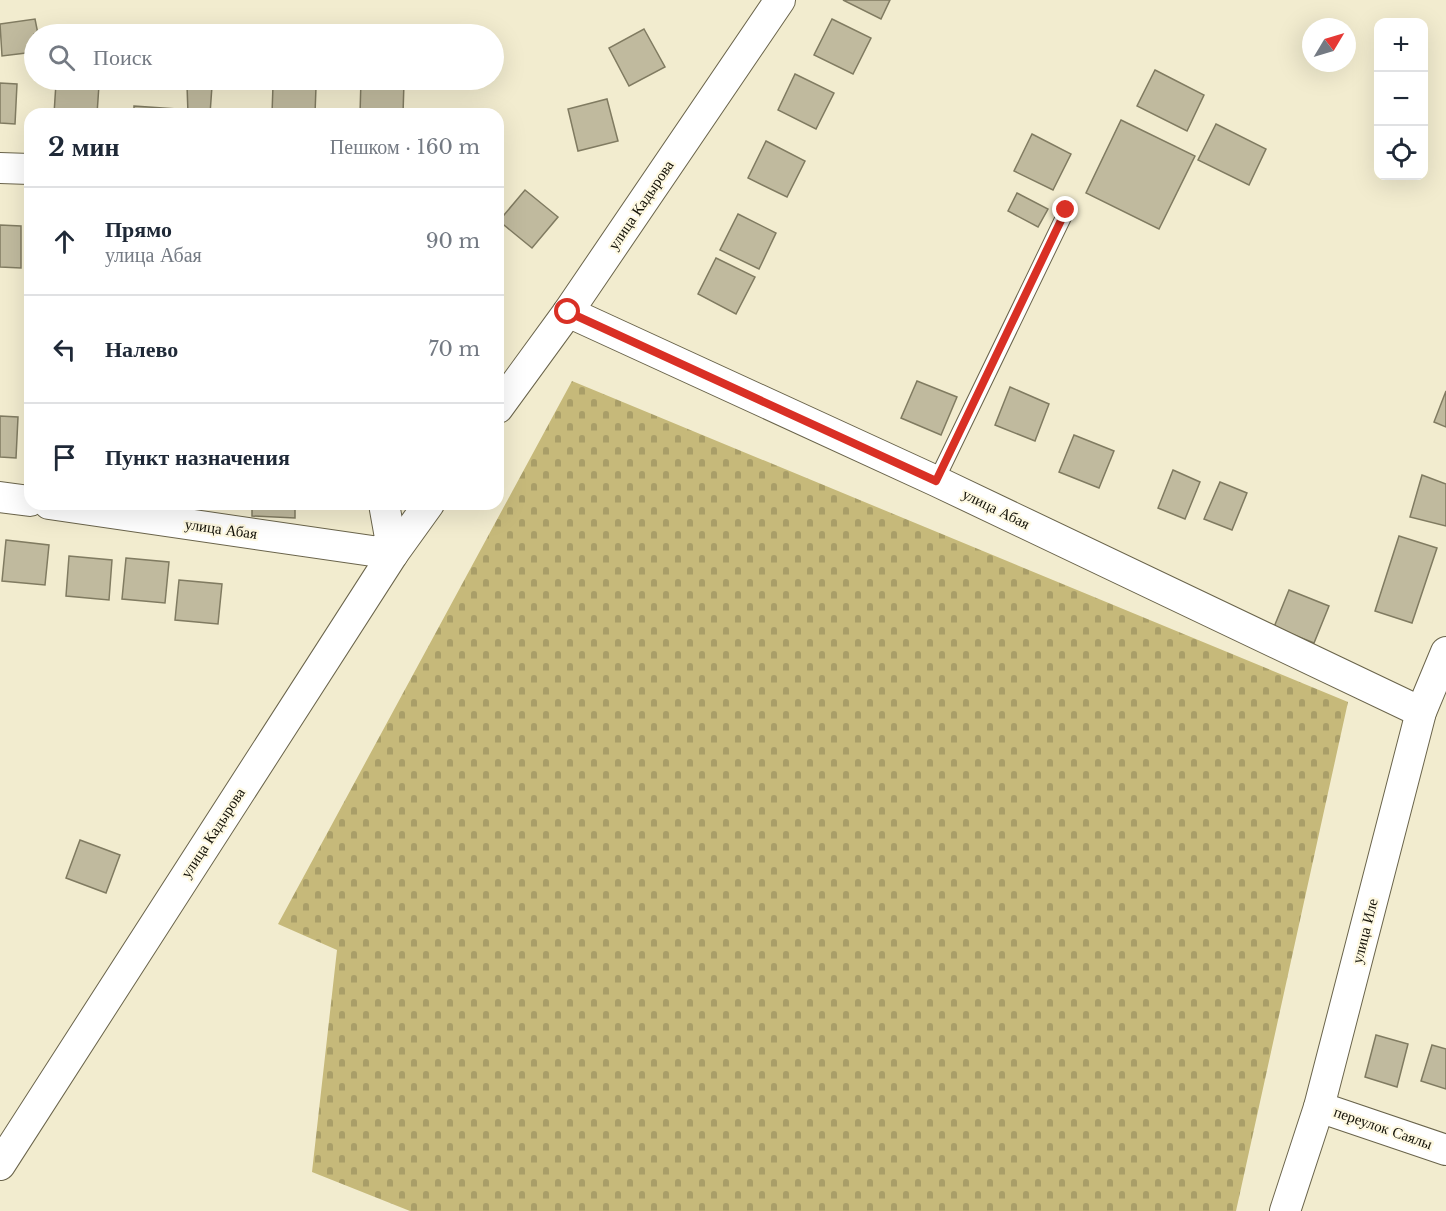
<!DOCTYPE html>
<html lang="ru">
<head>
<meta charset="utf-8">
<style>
	body { margin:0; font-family:"Libre Baskerville",serif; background:#f2f2f3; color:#1f2937 }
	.controls { position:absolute; right:18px; top:18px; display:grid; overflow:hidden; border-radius:12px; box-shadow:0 6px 24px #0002 }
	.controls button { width:54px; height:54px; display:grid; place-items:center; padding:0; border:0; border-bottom:2px solid #e0e1e3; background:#fff; color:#1f2937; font:30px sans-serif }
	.compass { position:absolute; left:1302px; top:18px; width:54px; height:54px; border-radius:50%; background:#fff; box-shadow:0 6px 24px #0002; rotate:52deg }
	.stop { position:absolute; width:18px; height:18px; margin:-14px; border:4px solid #d93025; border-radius:50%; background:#fff }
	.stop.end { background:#d93025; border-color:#fff; box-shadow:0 2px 6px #0008 }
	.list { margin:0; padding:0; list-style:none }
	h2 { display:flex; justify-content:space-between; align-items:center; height:78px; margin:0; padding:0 24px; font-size:26px }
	h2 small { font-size:20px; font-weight:400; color:#747a83 }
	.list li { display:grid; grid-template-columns:39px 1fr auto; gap:18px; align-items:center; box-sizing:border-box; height:108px; padding:0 24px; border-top:2px solid #e0e1e3 }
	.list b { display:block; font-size:22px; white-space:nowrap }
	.list p { margin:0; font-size:20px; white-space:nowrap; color:#747a83 }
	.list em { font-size:20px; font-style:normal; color:#747a83 }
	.icon { flex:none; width:33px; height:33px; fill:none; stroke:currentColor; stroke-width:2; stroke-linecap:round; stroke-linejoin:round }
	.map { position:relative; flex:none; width:1446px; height:1211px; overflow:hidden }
	.search { position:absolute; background:#fff; box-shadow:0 6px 24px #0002; left:24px; top:24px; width:480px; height:66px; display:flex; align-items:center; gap:15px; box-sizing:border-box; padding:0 21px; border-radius:33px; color:#747a83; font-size:22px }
	.panel { position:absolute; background:#fff; box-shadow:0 6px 24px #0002; left:24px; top:108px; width:480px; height:402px; border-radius:18px }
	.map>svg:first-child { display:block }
	.cemetery { fill:url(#cemetery-stones) }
	.building { fill:#c0ba9e; stroke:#807b61; stroke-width:1.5 }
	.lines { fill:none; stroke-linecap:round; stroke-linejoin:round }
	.service-casing { stroke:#6a644b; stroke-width:17 }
	.minor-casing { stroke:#6a644b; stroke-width:32 }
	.service { stroke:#fff; stroke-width:15 }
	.minor { stroke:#fff; stroke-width:30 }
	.route { stroke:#d93025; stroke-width:8 }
	.labels { text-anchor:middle; stroke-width:4.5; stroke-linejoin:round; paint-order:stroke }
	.street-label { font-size:15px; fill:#131107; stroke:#fef9e2 }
</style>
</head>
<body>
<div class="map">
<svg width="1446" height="1211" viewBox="0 0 1446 1211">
	<defs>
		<pattern id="cemetery-stones" width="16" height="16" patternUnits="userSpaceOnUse" patternTransform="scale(1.5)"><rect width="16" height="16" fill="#c6b97a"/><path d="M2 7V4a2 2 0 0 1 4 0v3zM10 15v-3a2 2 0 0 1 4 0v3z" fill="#a99e68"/></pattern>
	</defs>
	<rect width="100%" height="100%" fill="#f2eccf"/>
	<polygon class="cemetery" points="572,381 1348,702 1236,1211 410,1211 312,1172 337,950 278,924"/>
	<g class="building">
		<polygon points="843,0 890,0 881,19"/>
		<polygon points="35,19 38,34 34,34 34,52 2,56 0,24"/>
		<polygon points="832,19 871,38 853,74 814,55"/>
		<polygon points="644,29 665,67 629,86 609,48"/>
		<polygon points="1155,70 1204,95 1187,131 1137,106"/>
		<polygon points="795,74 834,93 816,129 778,110"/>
		<polygon points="361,80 404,82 403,114 360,114"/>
		<polygon points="0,83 17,84 15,124 0,123"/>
		<polygon points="56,83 99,85 97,114 54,114"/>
		<polygon points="187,85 212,86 210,114 188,114"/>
		<polygon points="273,85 316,87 315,114 272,114"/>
		<polygon points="607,99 618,141 578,151 568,109"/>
		<polygon points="134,106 177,109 177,114 134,114"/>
		<polygon points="1121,120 1195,156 1159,229 1086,193"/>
		<polygon points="1216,124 1266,149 1249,185 1198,160"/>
		<polygon points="1032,134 1071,154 1053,190 1014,171"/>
		<polygon points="766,141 805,161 787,197 748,178"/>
		<polygon points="525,190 558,217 532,248 499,221"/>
		<polygon points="1017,193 1048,209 1038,227 1008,211"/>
		<polygon points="738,214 776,233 759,269 720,250"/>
		<polygon points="0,225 21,226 21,268 0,267"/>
		<polygon points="716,258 755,277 736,314 698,294"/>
		<polygon points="917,381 957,397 941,435 901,418"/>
		<polygon points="1010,387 1049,404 1035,441 995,425"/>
		<polygon points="1446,391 1446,427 1434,422"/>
		<polygon points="29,415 30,415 30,455 27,455"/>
		<polygon points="0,416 18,417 16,458 0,457"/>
		<polygon points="1074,435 1114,451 1099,488 1059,472"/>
		<polygon points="1173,470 1200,482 1185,519 1158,508"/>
		<polygon points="1422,475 1446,484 1446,526 1410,517"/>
		<polygon points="1220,482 1247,493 1232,530 1204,519"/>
		<polygon points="252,504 295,504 295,518 252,516"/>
		<polygon points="1399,536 1437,548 1412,623 1375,611"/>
		<polygon points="6,540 49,545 45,585 2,581"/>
		<polygon points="69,556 112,560 109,600 66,596"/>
		<polygon points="126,558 169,562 165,603 122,599"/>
		<polygon points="179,580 222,584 218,624 175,620"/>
		<polygon points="1289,590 1329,606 1314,643 1274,627"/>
		<polygon points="80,840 120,855 106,893 66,878"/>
		<polygon points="1376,1035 1408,1044 1397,1087 1365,1077"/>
		<polygon points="1432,1045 1446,1049 1446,1089 1421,1081"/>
	</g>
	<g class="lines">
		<defs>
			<polyline id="service" points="936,481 1067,210"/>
			<g id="minor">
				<polyline points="0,168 30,169"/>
				<polyline points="568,312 936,481 1421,712"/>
				<polyline points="498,408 568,312 780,0"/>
				<polyline points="0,497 30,501"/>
				<polyline points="49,504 393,554 384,504"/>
				<polyline points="1319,1107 1446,1150"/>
				<polyline points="0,1165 393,554 429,504"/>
				<polyline points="1285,1211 1319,1107 1421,712 1446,652"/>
			</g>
		</defs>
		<use href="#service" class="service-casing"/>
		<use href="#minor" class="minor-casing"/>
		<use href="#service" class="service"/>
		<use href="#minor" class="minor"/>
	</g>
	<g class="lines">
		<polyline class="route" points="568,312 936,481 1066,210"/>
	</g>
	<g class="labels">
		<g class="street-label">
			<text transform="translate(641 205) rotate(-56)" y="5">улица Кадырова</text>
			<text transform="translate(996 509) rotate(26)" y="5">улица Абая</text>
			<text transform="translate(221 529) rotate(8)" y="5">улица Абая</text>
			<text transform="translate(213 833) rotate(-57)" y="5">улица Кадырова</text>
			<text transform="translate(1365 931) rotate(-76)" y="5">улица Иле</text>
			<text transform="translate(1383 1128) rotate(19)" y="5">переулок Саялы</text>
		</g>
	</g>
</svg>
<div class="controls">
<button>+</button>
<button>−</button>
<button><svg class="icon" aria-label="locate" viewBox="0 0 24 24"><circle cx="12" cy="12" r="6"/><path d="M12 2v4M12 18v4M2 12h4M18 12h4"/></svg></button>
</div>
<svg class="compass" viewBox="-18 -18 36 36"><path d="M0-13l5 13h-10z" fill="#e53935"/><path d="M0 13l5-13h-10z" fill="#747a83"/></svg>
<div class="stop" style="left:568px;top:312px"></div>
<div class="stop end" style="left:1066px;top:210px"></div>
<div class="search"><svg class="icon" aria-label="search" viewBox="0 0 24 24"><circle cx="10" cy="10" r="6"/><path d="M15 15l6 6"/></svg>Поиск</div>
<section class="panel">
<h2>2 мин<small>Пешком · 160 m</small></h2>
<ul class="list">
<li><svg class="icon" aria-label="ahead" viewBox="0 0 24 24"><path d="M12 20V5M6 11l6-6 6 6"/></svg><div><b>Прямо</b><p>улица Абая</p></div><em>90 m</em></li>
<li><svg class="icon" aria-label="left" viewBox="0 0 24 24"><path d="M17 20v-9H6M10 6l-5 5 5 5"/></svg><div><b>Налево</b></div><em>70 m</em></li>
<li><svg class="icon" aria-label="arrive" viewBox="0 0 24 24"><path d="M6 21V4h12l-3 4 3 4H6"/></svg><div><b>Пункт назначения</b></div></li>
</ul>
</section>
</div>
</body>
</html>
